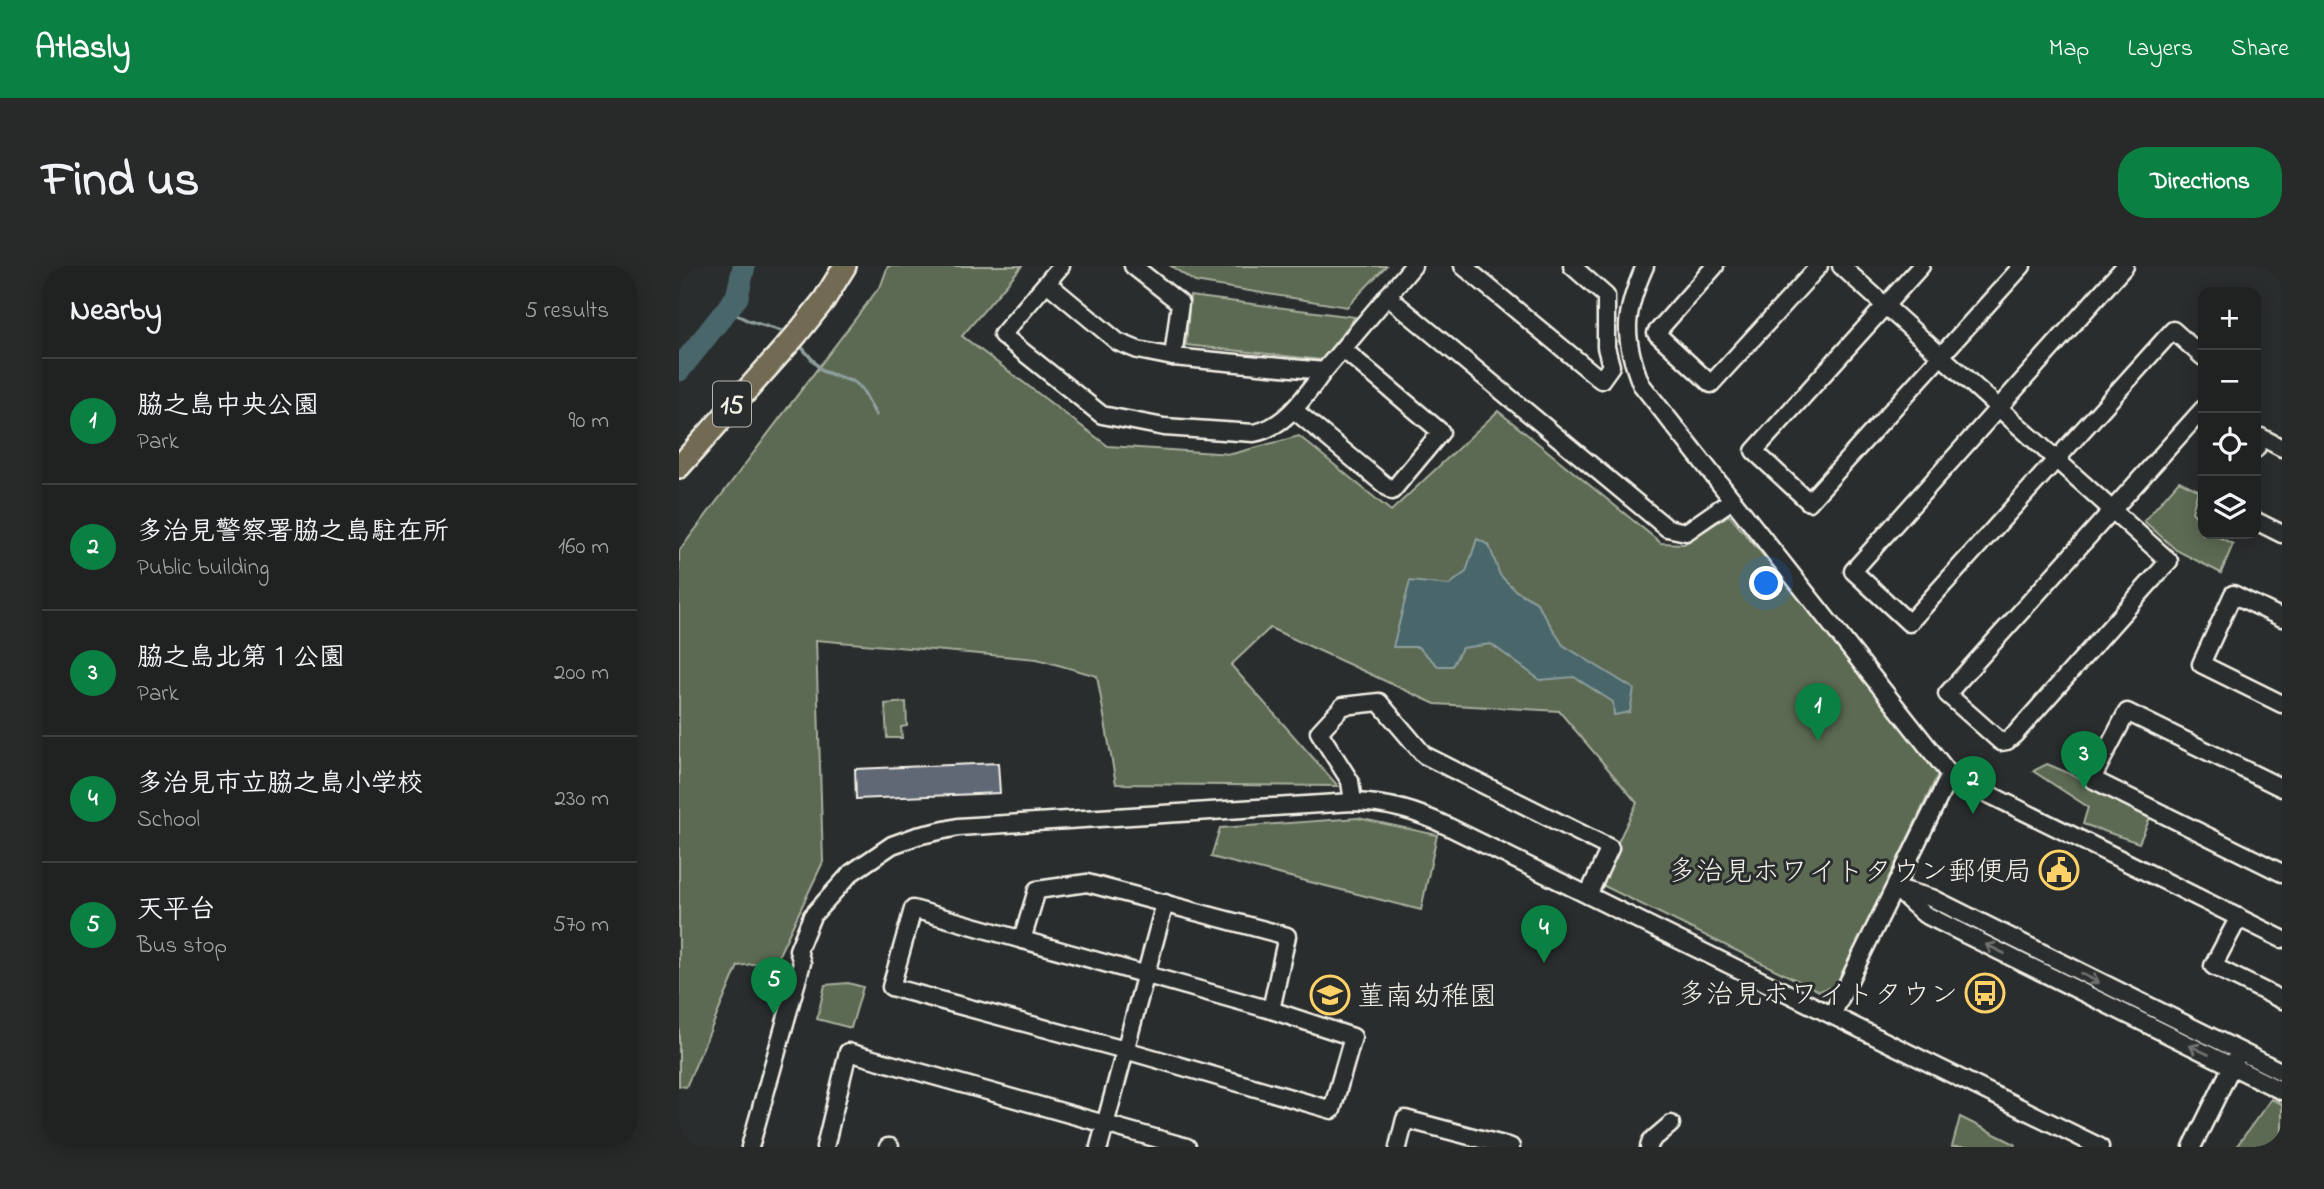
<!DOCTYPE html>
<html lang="en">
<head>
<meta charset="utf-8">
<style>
	body { margin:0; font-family:"Indie Flower","Klee One",sans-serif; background:#282a2a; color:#f1f3f6 }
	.controls { position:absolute; right:21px; top:21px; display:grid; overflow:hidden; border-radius:14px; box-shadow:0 4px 18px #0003 }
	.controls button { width:63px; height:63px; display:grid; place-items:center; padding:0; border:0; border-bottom:2px solid #3d3f40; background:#202222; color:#f1f3f6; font:35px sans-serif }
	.you { position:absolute; left:1088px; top:318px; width:24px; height:24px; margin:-18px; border:5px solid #fff; border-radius:50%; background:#1a73e8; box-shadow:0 0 0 10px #1a73e833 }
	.badge { display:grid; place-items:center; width:46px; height:46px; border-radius:50%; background:#0b8043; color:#fff; font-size:23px; font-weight:700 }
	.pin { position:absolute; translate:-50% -58px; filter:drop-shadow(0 2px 4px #0008) }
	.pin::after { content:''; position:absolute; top:37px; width:24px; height:21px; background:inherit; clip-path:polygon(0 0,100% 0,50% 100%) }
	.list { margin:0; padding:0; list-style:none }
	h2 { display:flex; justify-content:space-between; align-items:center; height:91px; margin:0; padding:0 28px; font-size:30px }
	h2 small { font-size:23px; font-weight:400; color:#a2a4a5 }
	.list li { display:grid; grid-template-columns:46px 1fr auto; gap:21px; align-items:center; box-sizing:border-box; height:126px; padding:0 28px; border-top:2px solid #3d3f40 }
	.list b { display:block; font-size:26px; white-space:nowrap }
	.list p { margin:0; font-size:23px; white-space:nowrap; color:#a2a4a5 }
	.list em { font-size:23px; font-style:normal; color:#a2a4a5 }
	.icon { flex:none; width:38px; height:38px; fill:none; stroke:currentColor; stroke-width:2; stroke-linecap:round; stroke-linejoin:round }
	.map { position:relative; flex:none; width:1603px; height:881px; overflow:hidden; border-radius:28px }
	header { display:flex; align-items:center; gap:42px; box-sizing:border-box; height:98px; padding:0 35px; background:#0b8043; color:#fff }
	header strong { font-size:33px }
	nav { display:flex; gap:38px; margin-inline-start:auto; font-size:24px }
	.intro { display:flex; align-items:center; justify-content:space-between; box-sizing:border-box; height:168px; padding:0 42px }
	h1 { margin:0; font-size:49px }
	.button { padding:18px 32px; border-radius:28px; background:#0b8043; color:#fff; font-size:24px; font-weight:700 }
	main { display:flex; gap:42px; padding:0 42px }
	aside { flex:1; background:#202222; border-radius:28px; box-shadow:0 4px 18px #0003 }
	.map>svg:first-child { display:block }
	.green { fill:#5c6a52; stroke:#a8ae9d; stroke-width:2 }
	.water { fill:#48666b; stroke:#8d9e9d; stroke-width:2 }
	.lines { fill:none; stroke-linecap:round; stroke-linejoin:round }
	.stream { stroke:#8d9e9d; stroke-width:3.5 }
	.river { stroke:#48666b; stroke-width:23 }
	.building { fill:#606876; stroke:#f4f1e8; stroke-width:2 }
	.minor-casing { stroke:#f4f1e8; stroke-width:21 }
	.major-casing { stroke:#f4f1e8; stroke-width:26 }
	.minor { stroke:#2a2d2e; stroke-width:16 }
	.major { stroke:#726b52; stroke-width:21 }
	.oneway { stroke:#71726f }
	.labels { text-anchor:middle; stroke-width:6; stroke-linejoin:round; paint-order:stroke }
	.shield { fill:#2a2d2e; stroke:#b7b6b0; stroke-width:2 }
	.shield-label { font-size:26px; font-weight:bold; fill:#f4f1e8 }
	.poi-label { font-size:28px; fill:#f4f1e8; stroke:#2a2d2e; text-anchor:end }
</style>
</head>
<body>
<header>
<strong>Atlasly</strong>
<nav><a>Map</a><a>Layers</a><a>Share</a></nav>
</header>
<div class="intro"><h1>Find us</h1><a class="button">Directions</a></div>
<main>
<aside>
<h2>Nearby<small>5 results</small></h2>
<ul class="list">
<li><span class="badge">1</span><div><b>脇之島中央公園</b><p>Park</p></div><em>90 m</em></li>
<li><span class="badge">2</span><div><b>多治見警察署脇之島駐在所</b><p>Public building</p></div><em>160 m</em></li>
<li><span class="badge">3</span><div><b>脇之島北第１公園</b><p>Park</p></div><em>200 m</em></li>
<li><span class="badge">4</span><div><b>多治見市立脇之島小学校</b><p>School</p></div><em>230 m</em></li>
<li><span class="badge">5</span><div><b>天平台</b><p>Bus stop</p></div><em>570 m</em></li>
</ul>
</aside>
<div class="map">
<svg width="1603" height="881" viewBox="0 0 1603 881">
	<rect width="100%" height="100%" fill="#2a2d2e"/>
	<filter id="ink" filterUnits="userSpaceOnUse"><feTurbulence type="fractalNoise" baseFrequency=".0143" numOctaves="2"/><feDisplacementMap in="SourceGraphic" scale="14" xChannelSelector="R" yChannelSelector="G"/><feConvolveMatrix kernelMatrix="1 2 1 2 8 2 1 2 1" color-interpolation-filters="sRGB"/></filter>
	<g filter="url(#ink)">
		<g class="green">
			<polygon points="209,0 343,0 283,70 429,180 553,188 620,170 712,245 819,145 982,277 1005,278 1050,249 1258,494 1260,506 1160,719 1140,725 919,617 958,537 880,445 756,438 591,362 552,399 659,520 437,518 418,410 358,393 137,374 144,596 97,695 59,700 7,821 0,820 0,285 202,19"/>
			<polygon points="492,0 707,0 668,41 516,16"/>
			<polygon points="511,30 676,51 643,94 507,79"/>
			<polygon points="1500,215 1519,224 1513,246 1524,258 1524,268 1534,268 1554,278 1542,307 1497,284 1465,255"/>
			<polygon points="227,436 228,460 222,461 223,472 208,472 206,438"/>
			<polygon points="1368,498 1475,543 1460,577 1404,558 1409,541 1354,505"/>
			<polygon points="679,552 758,569 742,644 532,591 541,562"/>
			<polygon points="169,717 184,721 172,762 138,753 146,719"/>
			<polygon points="1592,833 1603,838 1603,881 1557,881"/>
			<polygon points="1281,851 1336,878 1335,881 1273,881"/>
		</g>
		<polygon class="water" points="798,273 810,279 821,309 837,325 857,336 884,379 955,423 951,446 935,449 934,436 895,411 861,414 812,378 783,382 773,400 759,400 739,381 714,381 731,315 770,319 787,306"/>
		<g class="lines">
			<g class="stream">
				<polyline points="48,44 70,55 109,67"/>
				<polyline points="120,78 143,105 175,116 183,123 197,149"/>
			</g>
			<polyline class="river" points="0,104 58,31 65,0"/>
		</g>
		<polygon class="building" points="319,497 321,527 177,533 176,503"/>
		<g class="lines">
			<defs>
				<g id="minor">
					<path d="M382,0L323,69L423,149L485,161L575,167C607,161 626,130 645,105L494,91L501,37L454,0"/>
					<polyline points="784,0 922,114 932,100 927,81 927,30 893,0"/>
					<path d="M966,0C945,47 943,70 962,118L1271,509L1603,673"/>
					<polyline points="1036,0 977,67 1032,118 1140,0"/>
					<polyline points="1162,0 1490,295 1336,468 1328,475 1322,476 1268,428 1524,143"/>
					<polyline points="1242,0 1075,185 1130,236 1343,0"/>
					<polyline points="1446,0 1174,305 1230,357 1494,64 1524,91"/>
					<polyline points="368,17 439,76 459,84 494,91"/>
					<polyline points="708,30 988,262 1007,266 1053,234"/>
					<polyline points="645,105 734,0"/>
					<polyline points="615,144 713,225 762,166 665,84"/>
					<polyline points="1577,183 1582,171 1603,182"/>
					<polyline points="1577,255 1603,268"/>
					<polyline points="1603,352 1554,328 1522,398 1603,438"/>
					<polyline points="1603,522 1448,446 1413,513 1603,607"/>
					<polyline points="674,536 671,515 640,466 664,440 700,436 745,489 931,582 909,629"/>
					<polyline points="1216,622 1245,648 1603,825"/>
					<polyline points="1221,623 1253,632 1603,806"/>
					<polygon points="234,643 592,744 674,771 653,844 446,784 212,721"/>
					<polyline points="1560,651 1534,700 1603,734"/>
					<polyline points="343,674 358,624 408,617 608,670 592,744"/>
					<polyline points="1153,749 1271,509"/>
					<path d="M71,881L123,697L119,684L133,650L172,607L213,579L238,570L279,561L674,536C709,537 737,545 768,560L1421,881"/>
					<polyline points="146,881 169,786 508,881"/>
					<polyline points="209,881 211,881"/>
					<polyline points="420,881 486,637"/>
					<polyline points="719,881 726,853 832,881"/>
					<polyline points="970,881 972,875 992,858"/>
					<polyline points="1513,881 1557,792"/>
				</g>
				<polyline id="major" points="0,201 118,68 145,34 166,0"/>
			</defs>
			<use href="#minor" class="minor-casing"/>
			<use href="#major" class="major-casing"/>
			<use href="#minor" class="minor"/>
			<use href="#major" class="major"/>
		</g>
		<defs><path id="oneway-shaft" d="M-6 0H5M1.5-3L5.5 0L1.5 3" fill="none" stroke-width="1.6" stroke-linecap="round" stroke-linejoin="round" transform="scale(1.75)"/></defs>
		<g class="oneway">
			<use href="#oneway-shaft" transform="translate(1316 683) rotate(-154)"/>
			<use href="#oneway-shaft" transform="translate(1411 712) rotate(27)"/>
			<use href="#oneway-shaft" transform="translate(1520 784) rotate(-154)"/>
		</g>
	</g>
	<defs>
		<symbol id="civic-ring" viewBox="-11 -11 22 22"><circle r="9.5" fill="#2a2d2e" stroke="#ffd166" stroke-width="1.5"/><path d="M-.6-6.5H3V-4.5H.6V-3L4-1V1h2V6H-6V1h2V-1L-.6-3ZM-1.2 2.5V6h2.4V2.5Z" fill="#ffd166"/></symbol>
		<symbol id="bus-ring" viewBox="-11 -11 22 22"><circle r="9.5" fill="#2a2d2e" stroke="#ffd166" stroke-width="1.5"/><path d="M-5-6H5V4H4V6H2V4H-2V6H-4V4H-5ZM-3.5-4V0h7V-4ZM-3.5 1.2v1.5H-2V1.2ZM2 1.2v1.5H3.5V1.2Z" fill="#ffd166"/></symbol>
		<symbol id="school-ring" viewBox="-11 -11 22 22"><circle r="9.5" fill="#2a2d2e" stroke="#ffd166" stroke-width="1.5"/><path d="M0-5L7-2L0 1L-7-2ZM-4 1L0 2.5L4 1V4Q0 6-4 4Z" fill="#ffd166"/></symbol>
	</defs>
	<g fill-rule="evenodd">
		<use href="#civic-ring" x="1358" y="582" width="44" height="44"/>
		<use href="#bus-ring" x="1284" y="705" width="44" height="44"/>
		<use href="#school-ring" x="629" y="707" width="44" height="44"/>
	</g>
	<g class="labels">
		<rect class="shield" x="34" y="115.5" width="38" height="45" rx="5"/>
		<g class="shield-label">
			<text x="53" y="147">15</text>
		</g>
		<g class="poi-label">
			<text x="1353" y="614">多治見ホワイトタウン郵便局</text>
			<text x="1279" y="737">多治見ホワイトタウン</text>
			<text x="678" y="739" text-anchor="start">菫南幼稚園</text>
		</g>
	</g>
</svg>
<div class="controls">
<button>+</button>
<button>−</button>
<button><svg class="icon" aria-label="locate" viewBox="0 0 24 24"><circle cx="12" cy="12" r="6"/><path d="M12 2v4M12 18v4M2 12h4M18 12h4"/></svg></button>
<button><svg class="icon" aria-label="layers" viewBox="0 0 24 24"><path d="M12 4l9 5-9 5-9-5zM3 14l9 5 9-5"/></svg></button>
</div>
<div class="you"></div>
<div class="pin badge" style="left:1139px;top:475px">1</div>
<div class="pin badge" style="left:1294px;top:548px">2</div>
<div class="pin badge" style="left:1405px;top:523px">3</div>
<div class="pin badge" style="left:865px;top:697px">4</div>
<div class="pin badge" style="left:95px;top:749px">5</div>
</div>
</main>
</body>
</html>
